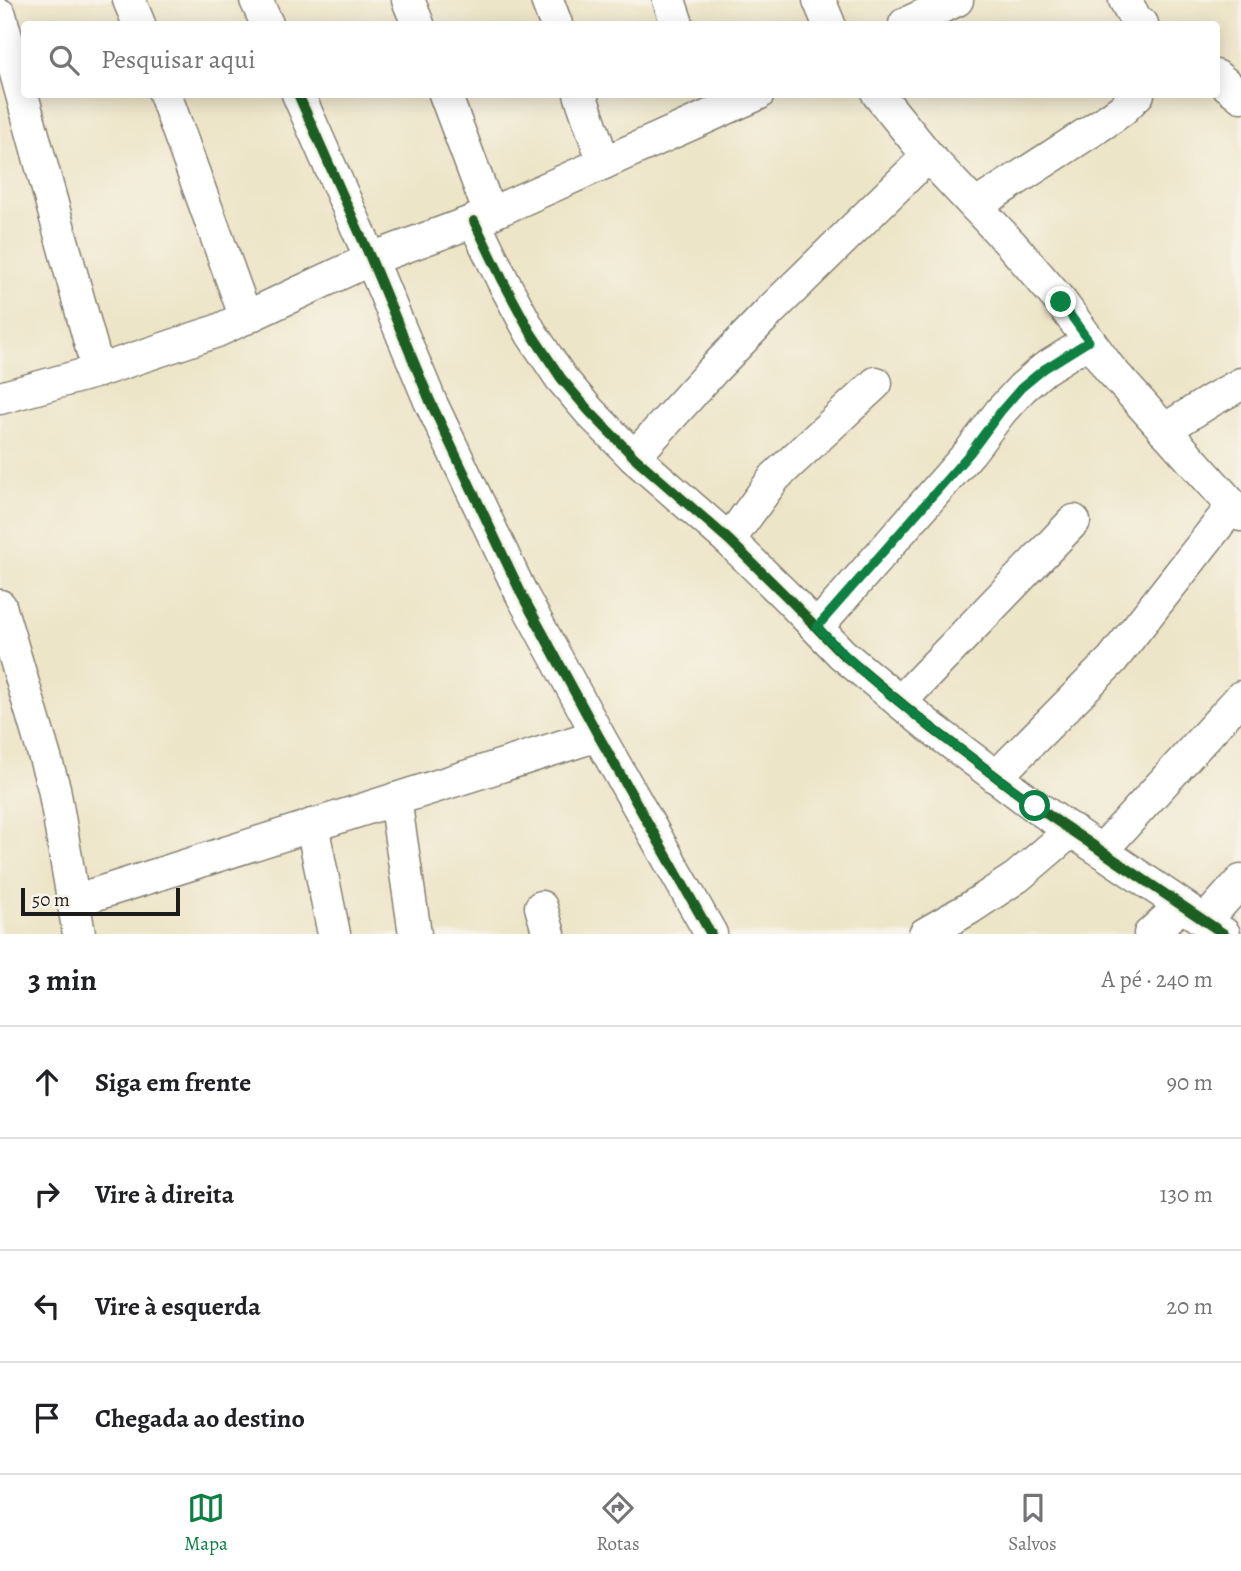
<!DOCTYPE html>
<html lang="pt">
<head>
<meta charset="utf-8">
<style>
	body { margin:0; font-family:Alegreya,serif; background:#f6f6f6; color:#202124 }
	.scale { position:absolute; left:21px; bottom:18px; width:159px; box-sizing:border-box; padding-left:7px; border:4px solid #1c1c1c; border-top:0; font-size:19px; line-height:24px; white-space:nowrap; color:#1c1c1c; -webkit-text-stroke:5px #f7f3e8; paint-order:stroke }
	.stop { position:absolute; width:21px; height:21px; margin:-16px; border:5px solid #0b8043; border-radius:50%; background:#fff }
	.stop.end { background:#0b8043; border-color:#fff; box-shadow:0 2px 7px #0008 }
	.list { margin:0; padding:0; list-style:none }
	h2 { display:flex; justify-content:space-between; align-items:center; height:91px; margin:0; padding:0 28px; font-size:30px }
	h2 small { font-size:23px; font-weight:400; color:#757577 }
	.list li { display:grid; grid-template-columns:46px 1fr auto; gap:21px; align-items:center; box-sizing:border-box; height:112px; padding:0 28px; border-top:2px solid #e0e0e0 }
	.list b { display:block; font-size:26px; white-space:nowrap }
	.list em { font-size:23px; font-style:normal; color:#757577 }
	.icon { flex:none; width:38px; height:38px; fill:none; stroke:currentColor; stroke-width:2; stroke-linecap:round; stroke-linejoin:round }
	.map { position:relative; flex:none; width:1241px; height:934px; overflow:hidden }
	.search { position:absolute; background:#fff; box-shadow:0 4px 18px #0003; left:21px; right:21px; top:21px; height:77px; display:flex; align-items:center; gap:18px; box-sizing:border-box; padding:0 24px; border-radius:7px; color:#757577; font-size:26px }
	.sheet { height:539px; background:#fff }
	nav { display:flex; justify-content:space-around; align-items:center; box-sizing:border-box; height:98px; border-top:2px solid #e0e0e0; background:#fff; font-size:19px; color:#757577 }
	nav a { display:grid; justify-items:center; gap:4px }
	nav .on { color:#0b8043 }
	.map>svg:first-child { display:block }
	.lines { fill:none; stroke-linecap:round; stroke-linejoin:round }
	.minor-casing { stroke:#848072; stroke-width:35 }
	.minor { stroke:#fff; stroke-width:32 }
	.cycleway-casing { stroke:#f7f3e8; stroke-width:15 }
	.cycleway { stroke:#1b5e20; stroke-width:10 }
	.route { stroke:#0b8043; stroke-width:9 }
</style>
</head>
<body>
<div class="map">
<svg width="1241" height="934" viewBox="0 0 1241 934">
	<rect width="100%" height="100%" fill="#f7f3e8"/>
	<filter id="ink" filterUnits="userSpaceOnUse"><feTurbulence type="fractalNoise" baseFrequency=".0143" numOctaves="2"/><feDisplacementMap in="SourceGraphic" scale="14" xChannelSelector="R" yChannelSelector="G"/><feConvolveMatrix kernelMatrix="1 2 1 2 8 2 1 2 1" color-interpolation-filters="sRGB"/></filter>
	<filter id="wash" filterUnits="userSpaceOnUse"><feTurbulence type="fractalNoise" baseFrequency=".00686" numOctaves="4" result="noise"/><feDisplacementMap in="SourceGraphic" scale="28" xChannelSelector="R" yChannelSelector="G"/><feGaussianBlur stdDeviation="1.57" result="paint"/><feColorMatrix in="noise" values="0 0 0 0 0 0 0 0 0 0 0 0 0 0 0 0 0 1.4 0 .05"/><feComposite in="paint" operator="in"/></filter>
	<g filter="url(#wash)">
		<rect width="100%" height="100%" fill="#ede5c8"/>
	</g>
	<g filter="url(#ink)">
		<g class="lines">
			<defs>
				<g id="minor">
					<polyline points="129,0 139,24"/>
					<polyline points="256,0 267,24"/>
					<polyline points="408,0 418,24"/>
					<polyline points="547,0 556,24"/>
					<polyline points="669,0 677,24"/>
					<polyline points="819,0 829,24"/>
					<polyline points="1125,0 1136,20 1142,24"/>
					<polyline points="0,15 98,371"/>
					<polyline points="905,24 957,0"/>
					<polyline points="1216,76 1241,96"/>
					<polyline points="165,94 246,318"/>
					<polyline points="298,94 371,259 430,401 522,595 598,735 711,934"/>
					<polyline points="445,94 490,214"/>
					<polyline points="580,94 604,163"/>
					<polyline points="878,94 928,156 1011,244 1061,302 1109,368 1241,515"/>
					<polyline points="975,206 1105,122 1123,109 1138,94"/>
					<polyline points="474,221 503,281 531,333 561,378 589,411 634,457 729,540 789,599 842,654 929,726 1035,806 1224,934"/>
					<polyline points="0,398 98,371 217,331 371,259 474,221 758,94"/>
					<polyline points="1164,430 1212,400 1241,384"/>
					<polyline points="634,457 713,370 771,310 928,156"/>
					<polyline points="729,540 775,477 876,383"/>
					<polyline points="0,606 54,788 79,934"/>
					<polyline points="817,627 970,452 1001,411 1022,388 1044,369 1089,341"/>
					<polyline points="900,702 1074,521"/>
					<polyline points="996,777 1112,660 1232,507"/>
					<polyline points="395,799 415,934"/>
					<polyline points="312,825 334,934"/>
					<polyline points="1102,850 1241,697"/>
					<polyline points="74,901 598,735"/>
					<polyline points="541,907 549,934"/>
					<polyline points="1205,921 1241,881"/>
					<polyline points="925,934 970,908 1017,877 1072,830"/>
					<polyline points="1150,934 1181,906"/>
				</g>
			</defs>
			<use href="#minor" class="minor-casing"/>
			<use href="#minor" class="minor"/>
			<defs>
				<g id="cycleway">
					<polyline points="298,94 371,259 430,401 522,595 598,735 711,934"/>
					<polyline points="474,221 503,281 531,333 561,378 589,411 634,457 729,540 789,599 842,654 929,726 1035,806 1224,934"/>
				</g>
			</defs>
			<use href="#cycleway" class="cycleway-casing"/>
			<use href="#cycleway" class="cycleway"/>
		</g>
	</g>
	<g class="lines" filter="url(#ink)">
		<path class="route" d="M1035,806C962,750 880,694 817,627L970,453L1001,411L1021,388L1044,369L1089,341L1061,302"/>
	</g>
</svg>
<div class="scale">50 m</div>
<div class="stop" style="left:1035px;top:806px"></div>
<div class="stop end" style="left:1061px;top:302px"></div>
<div class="search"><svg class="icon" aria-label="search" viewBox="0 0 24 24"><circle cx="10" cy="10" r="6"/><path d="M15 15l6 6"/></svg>Pesquisar aqui</div>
</div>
<section class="sheet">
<h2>3 min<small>A pé · 240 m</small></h2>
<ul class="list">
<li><svg class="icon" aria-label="ahead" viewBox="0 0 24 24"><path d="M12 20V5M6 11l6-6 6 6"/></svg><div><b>Siga em frente</b></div><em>90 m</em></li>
<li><svg class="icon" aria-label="right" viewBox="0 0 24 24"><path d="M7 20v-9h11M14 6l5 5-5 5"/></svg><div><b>Vire à direita</b></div><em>130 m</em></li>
<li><svg class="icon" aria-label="left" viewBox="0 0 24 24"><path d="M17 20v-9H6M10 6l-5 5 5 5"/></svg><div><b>Vire à esquerda</b></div><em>20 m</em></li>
<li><svg class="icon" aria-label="arrive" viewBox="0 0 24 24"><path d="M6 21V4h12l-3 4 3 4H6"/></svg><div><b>Chegada ao destino</b></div></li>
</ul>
</section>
<nav>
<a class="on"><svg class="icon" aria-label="map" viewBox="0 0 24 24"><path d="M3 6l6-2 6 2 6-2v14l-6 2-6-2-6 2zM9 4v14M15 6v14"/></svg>Mapa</a>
<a><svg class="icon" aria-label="directions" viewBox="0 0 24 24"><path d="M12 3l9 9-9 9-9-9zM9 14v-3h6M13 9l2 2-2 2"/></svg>Rotas</a>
<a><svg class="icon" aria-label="saved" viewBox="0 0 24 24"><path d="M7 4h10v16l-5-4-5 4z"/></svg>Salvos</a>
</nav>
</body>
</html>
